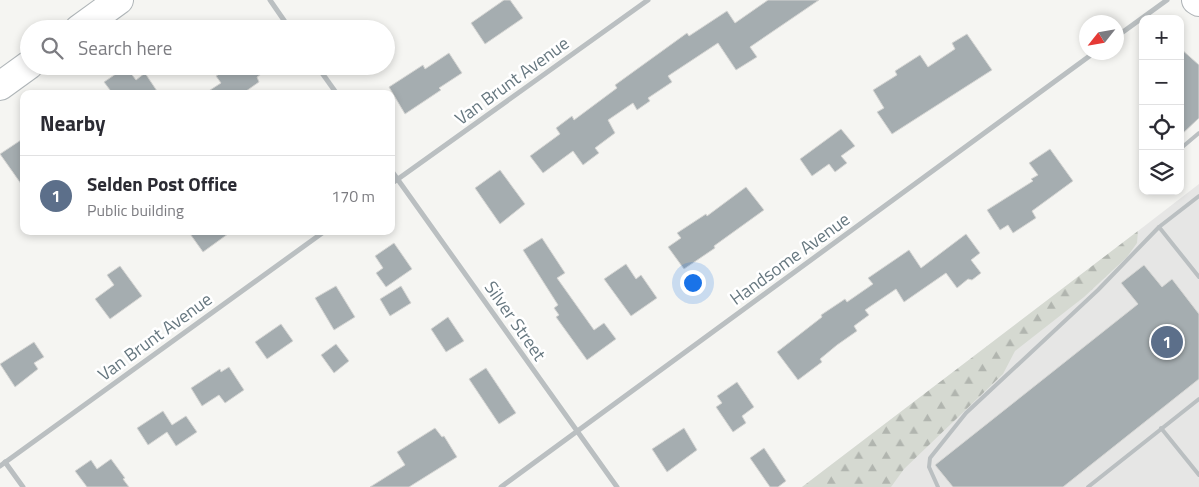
<!DOCTYPE html>
<html lang="en">
<head>
<meta charset="utf-8">
<style>
	body { margin:0; font-family:"Titillium Web",sans-serif; background:#f7f7f7; color:#2b2b33 }
	.controls { position:absolute; right:15px; top:15px; display:grid; overflow:hidden; border-radius:10px; box-shadow:0 2px 8px #0003 }
	.controls button { width:45px; height:45px; display:grid; place-items:center; padding:0; border:0; border-bottom:1px solid #e1e1e2; background:#fff; color:#2b2b33; font:25px sans-serif }
	.compass { position:absolute; left:1079px; top:15px; width:45px; height:45px; border-radius:50%; background:#fff; box-shadow:0 2px 8px #0003; rotate:239deg }
	.you { position:absolute; left:692px; top:282px; width:18px; height:18px; margin:-12px; border:4px solid #fff; border-radius:50%; background:#1a73e8; box-shadow:0 0 0 8px #1a73e833 }
	.badge { display:grid; place-items:center; width:32px; height:32px; border-radius:50%; background:#ea580c; color:#fff; font-size:16px; font-weight:700 }
	.pin { position:absolute; translate:-50% -50%; border:2px solid #fff; box-shadow:0 1px 5px #0006 }
	.list { margin:0; padding:0; list-style:none }
	h2 { display:flex; justify-content:space-between; align-items:center; height:65px; margin:0; padding:0 20px; font-size:21px }
	h2 small { font-size:16px; font-weight:400; color:#7c7c81 }
	.list li { display:grid; grid-template-columns:32px 1fr auto; gap:15px; align-items:center; box-sizing:border-box; height:80px; padding:0 20px; border-top:1px solid #e1e1e2 }
	.list b { display:block; font-size:19px; white-space:nowrap }
	.list p { margin:0; font-size:16px; white-space:nowrap; color:#7c7c81 }
	.list em { font-size:16px; font-style:normal; color:#7c7c81 }
	.icon { flex:none; width:28px; height:28px; fill:none; stroke:currentColor; stroke-width:2; stroke-linecap:round; stroke-linejoin:round }
	.map { position:relative; flex:none; width:1199px; height:487px; overflow:hidden }
	.search { position:absolute; background:#fff; box-shadow:0 2px 8px #0003; left:20px; top:20px; width:375px; height:55px; display:flex; align-items:center; gap:12px; box-sizing:border-box; padding:0 18px; border-radius:28px; color:#7c7c81; font-size:19px }
	.panel { position:absolute; background:#fff; box-shadow:0 2px 8px #0003; left:20px; top:90px; width:375px; height:145px; border-radius:10px }
	.map>svg:first-child { display:block }
	.built { fill:#e6e6e5 }
	.forest { fill:url(#forest-firs) }
	.building { fill:#a5adb0; stroke:#d6d6d4 }
	.lines { fill:none; stroke-linecap:round; stroke-linejoin:round }
	.secondary-casing { stroke:#afb5b8; stroke-width:30 }
	.primary-casing { stroke:#aeb3b6; stroke-width:30 }
	.lane { stroke:#babfc1; stroke-width:4 }
	.street { stroke:#babfc1; stroke-width:5 }
	.secondary { stroke:#fff; stroke-width:28 }
	.primary { stroke:#fff; stroke-width:28 }
	.labels { text-anchor:middle; stroke-width:5; stroke-linejoin:round; paint-order:stroke }
	.street-label { font-size:18px; fill:#677880; stroke:#fff }
</style>
</head>
<body>
<div class="map">
<svg width="1199" height="487" viewBox="0 0 1199 487">
	<defs>
		<pattern id="forest-firs" width="22" height="20" patternUnits="userSpaceOnUse" patternTransform="scale(1.25)"><rect width="22" height="20" fill="#d5d9d1"/><path d="M5 1l3.5 6h-7zM16 11l3.5 6h-7z" fill="#b1b5af"/></pattern>
	</defs>
	<rect width="100%" height="100%" fill="#f5f5f2"/>
	<polygon class="built" points="1199,184 1199,487 802,487 1138,231"/>
	<polygon class="forest" points="1138,231 1137,243 1127,257 1084,297 1015,351 1003,374 904,469 891,487 802,487"/>
	<g class="building">
		<polygon points="504,0 510,0 523,18 485,44 471,23"/>
		<polygon points="768,0 819,0 750,47 757,57 736,70 718,43 668,76 672,82 648,98 650,101 637,110 633,103 608,120 615,133 595,148 599,153 583,165 573,151 543,173 530,156 560,134 556,128 572,116 574,120 617,88 615,85 687,33 689,36 727,11 735,23"/>
		<polygon points="967,34 992,70 892,134 877,112 884,108 873,90 897,75 895,71 920,55 928,67 955,49 952,43"/>
		<polygon points="1180,48 1199,65 1199,118 1180,136"/>
		<polygon points="449,53 462,73 439,88 441,90 405,114 389,87 423,65 425,69"/>
		<polygon points="232,66 273,66 257,77 259,82 242,94 204,94 221,83 216,76"/>
		<polygon points="126,67 136,80 145,73 159,94 113,94 104,82"/>
		<polygon points="841,129 855,146 841,156 847,163 835,172 829,164 812,176 800,159"/>
		<polygon points="24,138 24,188 0,154"/>
		<polygon points="1050,149 1073,181 1032,211 1036,218 1013,233 1008,225 1000,230 987,210 1033,181 1031,179 1038,175 1029,163"/>
		<polygon points="500,170 525,204 500,224 475,188"/>
		<polygon points="746,187 764,210 714,246 715,248 684,269 668,247 681,238 677,233 706,214 707,216"/>
		<polygon points="188,231 232,231 203,252"/>
		<polygon points="966,234 980,253 971,260 981,273 972,280 968,279 957,288 946,273 904,302 896,289 865,310 869,315 854,326 857,331 837,345 820,359 822,362 798,380 777,352 822,317 821,315 845,299 847,302 873,284 868,278 909,250 921,268"/>
		<polygon points="542,238 565,273 557,278 594,330 604,323 616,339 587,360 556,317 559,315 554,308 558,305 523,250"/>
		<polygon points="394,243 412,269 386,287 376,273 383,268 375,256"/>
		<polygon points="626,264 636,279 641,275 657,298 631,316 604,279"/>
		<polygon points="1144,265 1162,287 1172,279 1199,314 1199,379 1063,487 953,487 935,465 1138,304 1121,283"/>
		<polygon points="120,266 142,296 110,319 95,299 114,285 107,275"/>
		<polygon points="336,286 355,317 334,330 315,298"/>
		<polygon points="401,286 411,303 390,316 380,299"/>
		<polygon points="448,317 464,341 446,352 431,329"/>
		<polygon points="281,324 293,341 267,359 255,342"/>
		<polygon points="34,342 44,357 34,363 38,369 15,387 0,364"/>
		<polygon points="336,344 349,361 334,373 321,355"/>
		<polygon points="229,367 244,390 225,403 219,395 202,406 191,388 220,369 221,372"/>
		<polygon points="486,368 516,413 499,424 469,379"/>
		<polygon points="737,382 754,407 742,416 746,423 733,432 716,407 722,403 717,396"/>
		<polygon points="163,411 172,425 186,416 197,432 176,446 167,432 148,445 137,428"/>
		<polygon points="435,428 442,437 444,436 457,457 409,487 370,487 405,465 397,452"/>
		<polygon points="684,428 697,450 667,472 652,449"/>
		<polygon points="764,448 786,481 778,487 770,487 750,458"/>
		<polygon points="111,459 125,478 123,479 129,487 87,487 75,471 91,460 97,469"/>
	</g>
	<g class="lines">
		<defs>
			<g id="secondary">
				<polyline points="79,29 119,0"/>
				<polyline points="0,86 29,65"/>
			</g>
			<polyline id="primary" points="1196,0 1199,2"/>
		</defs>
		<use href="#secondary" class="secondary-casing"/>
		<use href="#primary" class="primary-casing"/>
		<g class="lane">
			<polyline points="1180,149 1199,133"/>
			<polyline points="1159,227 1199,196"/>
			<polyline points="1161,428 1199,475"/>
			<polyline points="938,487 929,467 930,458 966,413 1098,290 1159,227 1199,277"/>
			<polyline points="1088,487 1199,399"/>
		</g>
		<g class="street">
			<polyline points="270,0 290,29"/>
			<polyline points="1116,37 1167,0"/>
			<polyline points="317,66 337,94"/>
			<polyline points="391,170 617,487"/>
			<polyline points="391,184 648,0"/>
			<polyline points="5,462 23,487"/>
			<polyline points="0,466 325,231"/>
			<polyline points="501,487 1095,52"/>
		</g>
		<use href="#secondary" class="secondary"/>
		<use href="#primary" class="primary"/>
	</g>
	<g class="labels">
		<g class="street-label">
			<text transform="translate(512 81) rotate(-36)" y="6">Van Brunt Avenue</text>
			<text transform="translate(790 259) rotate(-36)" y="6">Handsome Avenue</text>
			<text transform="translate(515 321) rotate(55)" y="6">Silver Street</text>
			<text transform="translate(155 337) rotate(-36)" y="6">Van Brunt Avenue</text>
		</g>
	</g>
</svg>
<div class="controls">
<button>+</button>
<button>−</button>
<button><svg class="icon" aria-label="locate" viewBox="0 0 24 24"><circle cx="12" cy="12" r="6"/><path d="M12 2v4M12 18v4M2 12h4M18 12h4"/></svg></button>
<button><svg class="icon" aria-label="layers" viewBox="0 0 24 24"><path d="M12 4l9 5-9 5-9-5zM3 14l9 5 9-5"/></svg></button>
</div>
<svg class="compass" viewBox="-18 -18 36 36"><path d="M0-13l5 13h-10z" fill="#e53935"/><path d="M0 13l5-13h-10z" fill="#7c7c81"/></svg>
<div class="you"></div>
<div class="pin badge" style="left:1167px;top:342px;background:#5c6f8a">1</div>
<div class="search"><svg class="icon" aria-label="search" viewBox="0 0 24 24"><circle cx="10" cy="10" r="6"/><path d="M15 15l6 6"/></svg>Search here</div>
<section class="panel">
<h2>Nearby<small></small></h2>
<ul class="list">
<li><span class="badge" style="background:#5c6f8a">1</span><div><b>Selden Post Office</b><p>Public building</p></div><em>170 m</em></li>
</ul>
</section>
</div>
</body>
</html>
